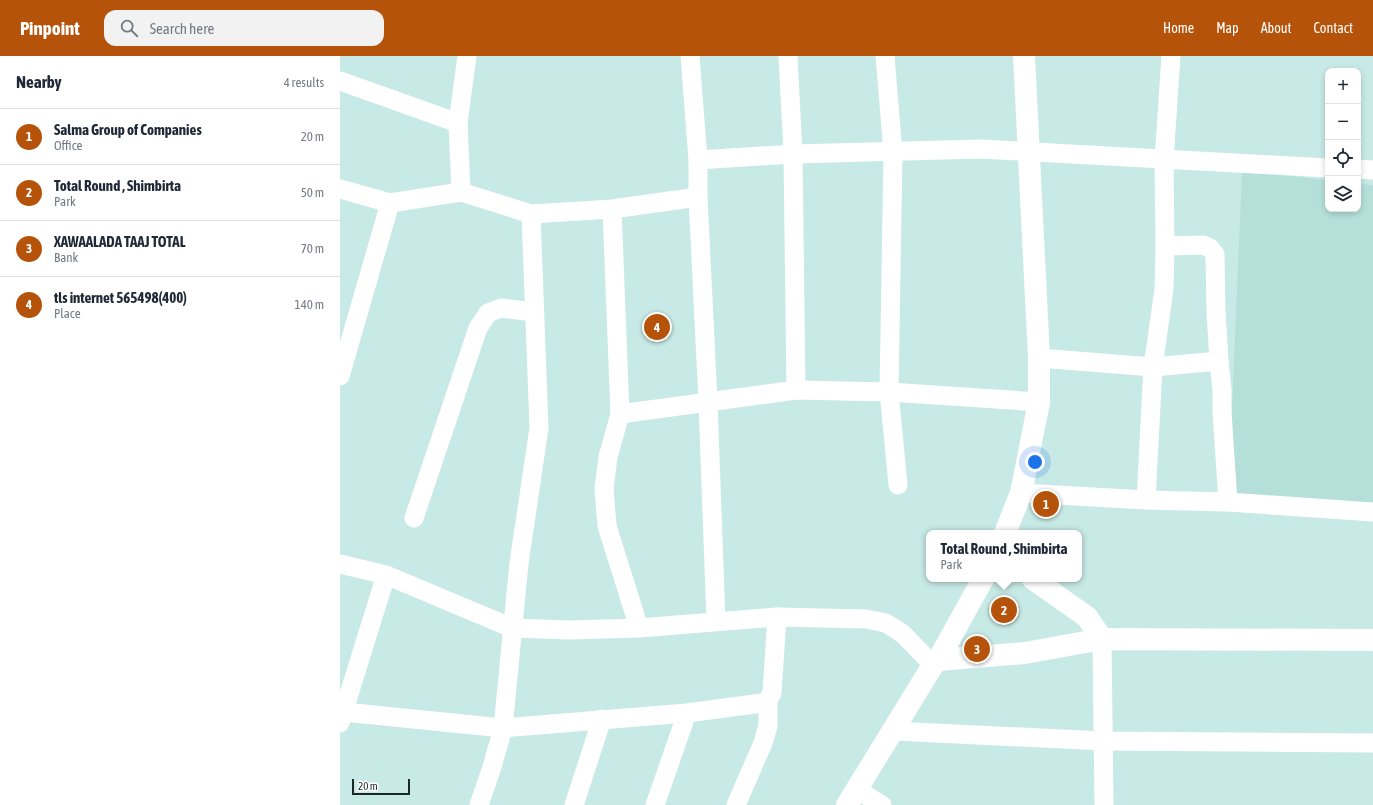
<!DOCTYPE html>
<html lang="en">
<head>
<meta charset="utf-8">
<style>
	body { margin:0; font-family:"Asap Condensed",sans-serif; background:#f2f2f3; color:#1f2937 }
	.controls { position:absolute; right:12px; top:12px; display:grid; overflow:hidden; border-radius:8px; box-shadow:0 2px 6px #0003 }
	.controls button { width:36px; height:36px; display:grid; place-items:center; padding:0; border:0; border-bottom:1px solid #e0e1e3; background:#fff; color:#1f2937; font:20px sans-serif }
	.scale { position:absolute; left:12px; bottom:10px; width:58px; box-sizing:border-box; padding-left:4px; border:2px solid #1a2726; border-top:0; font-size:11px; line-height:14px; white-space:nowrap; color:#1a2726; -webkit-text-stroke:3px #fff; paint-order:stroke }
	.you { position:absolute; left:695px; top:406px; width:14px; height:14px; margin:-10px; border:3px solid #fff; border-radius:50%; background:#1a73e8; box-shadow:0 0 0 6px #1a73e833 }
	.badge { display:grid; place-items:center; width:26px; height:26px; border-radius:50%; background:#b45309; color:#fff; font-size:13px; font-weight:700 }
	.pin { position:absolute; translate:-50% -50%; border:2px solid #fff; box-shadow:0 1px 4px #0006 }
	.popup { position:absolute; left:586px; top:474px; width:156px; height:52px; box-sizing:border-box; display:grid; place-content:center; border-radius:8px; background:#fff; filter:drop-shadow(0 1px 3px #0005); font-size:13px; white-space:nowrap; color:#747a83 }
	.popup b { font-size:15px; color:#1f2937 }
	.popup::after { content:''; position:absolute; left:50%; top:100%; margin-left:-8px; border:8px solid transparent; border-top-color:#fff }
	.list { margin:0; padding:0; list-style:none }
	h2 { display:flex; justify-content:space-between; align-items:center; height:52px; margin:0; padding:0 16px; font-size:17px }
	h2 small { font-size:13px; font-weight:400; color:#747a83 }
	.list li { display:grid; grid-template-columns:26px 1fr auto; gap:12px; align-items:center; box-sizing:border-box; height:56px; padding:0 16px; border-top:1px solid #e0e1e3 }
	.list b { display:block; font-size:15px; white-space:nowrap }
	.list p { margin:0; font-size:13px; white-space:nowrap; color:#747a83 }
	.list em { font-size:13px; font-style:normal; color:#747a83 }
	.icon { flex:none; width:22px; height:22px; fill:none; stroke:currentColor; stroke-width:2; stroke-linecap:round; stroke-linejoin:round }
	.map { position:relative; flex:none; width:1033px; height:749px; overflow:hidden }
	header { display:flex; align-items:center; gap:24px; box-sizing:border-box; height:56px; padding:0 20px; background:#b45309; color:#fff }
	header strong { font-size:19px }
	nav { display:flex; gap:22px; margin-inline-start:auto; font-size:14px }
	.search { width:280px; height:36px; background:#f2f2f3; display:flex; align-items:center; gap:10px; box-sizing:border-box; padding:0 14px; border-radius:12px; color:#747a83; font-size:15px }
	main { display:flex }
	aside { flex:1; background:#fff }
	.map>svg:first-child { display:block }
	.built { fill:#b5e0da }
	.green { fill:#aecbab }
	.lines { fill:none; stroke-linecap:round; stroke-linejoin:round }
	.street { stroke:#fff; stroke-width:19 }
	.secondary { stroke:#fff; stroke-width:22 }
</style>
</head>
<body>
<header>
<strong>Pinpoint</strong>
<div class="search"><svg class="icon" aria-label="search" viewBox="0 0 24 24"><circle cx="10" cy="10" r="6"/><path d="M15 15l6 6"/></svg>Search here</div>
<nav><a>Home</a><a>Map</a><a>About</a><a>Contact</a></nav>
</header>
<main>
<aside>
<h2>Nearby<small>4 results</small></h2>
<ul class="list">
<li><span class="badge">1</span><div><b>Salma Group of Companies</b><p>Office</p></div><em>20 m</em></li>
<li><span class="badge">2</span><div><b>Total Round , Shimbirta</b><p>Park</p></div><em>50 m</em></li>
<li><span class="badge">3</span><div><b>XAWAALADA TAAJ TOTAL</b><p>Bank</p></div><em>70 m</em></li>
<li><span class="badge">4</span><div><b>tls internet 565498(400)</b><p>Place</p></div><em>140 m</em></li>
</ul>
</aside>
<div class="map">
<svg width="1033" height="749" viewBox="0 0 1033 749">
	<rect width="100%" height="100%" fill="#c8eae6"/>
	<polygon class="built" points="902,115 988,124 988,153 1018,153 1018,128 1033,129 1033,460 888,446"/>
	<path class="green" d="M661,539C670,539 675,543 679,551C679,555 680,560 677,563C672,571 660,570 654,564C651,561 650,557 648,553L653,544Z"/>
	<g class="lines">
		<g class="street">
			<polyline points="350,0 358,104 358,141 368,346 376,565"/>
			<polyline points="448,0 453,98 456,334"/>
			<polyline points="545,0 553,96 549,336 558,429"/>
			<polyline points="0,25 118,67"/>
			<polyline points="358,104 453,98 641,93 988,112"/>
			<polyline points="1018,113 1033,114"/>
			<polyline points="0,133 50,147 121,136 191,158 272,153 358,141"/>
			<polyline points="121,136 118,67 127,0"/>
			<polyline points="272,153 280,358 268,401 264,433 267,470 299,572"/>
			<polyline points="825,190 863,189 870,192 875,198 876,256 879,305 882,334 882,356 888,446"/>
			<polyline points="699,302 813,311 879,305"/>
			<polyline points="0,320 50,147"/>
			<polyline points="280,358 456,334 549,336 699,346"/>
			<polyline points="681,437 806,444 888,446 1033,456"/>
			<polyline points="806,444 813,311 824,233 825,190 824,104 831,0"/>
			<polyline points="74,462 138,272 148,257 161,252 194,256"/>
			<polyline points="0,508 46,519 172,572 229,574 299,572 437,561 526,563 546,567 563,578 593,609"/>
			<polyline points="762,583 764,749"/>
			<polyline points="4,656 163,672 347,657 422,647 428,644 432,637 437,561"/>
			<polyline points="0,667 46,519"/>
			<polyline points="554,675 764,685 1033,687"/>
			<polyline points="516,733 542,749"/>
			<polyline points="139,749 152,711 163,672 179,507 199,372 191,158"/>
			<polyline points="234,749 262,663"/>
			<polyline points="315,749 347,657"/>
			<polyline points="396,749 423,687 428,670 428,644"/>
		</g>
		<g class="secondary">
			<polyline points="665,477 681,437 699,346 699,302 684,0"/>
			<polyline points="693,523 747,561 762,583"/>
			<polyline points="598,604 685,597 762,583 1033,584"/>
			<polyline points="507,749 593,609 598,604 643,523"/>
		</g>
	</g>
</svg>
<div class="controls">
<button>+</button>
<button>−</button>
<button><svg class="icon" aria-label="locate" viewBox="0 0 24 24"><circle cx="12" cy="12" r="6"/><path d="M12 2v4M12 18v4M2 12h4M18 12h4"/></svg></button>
<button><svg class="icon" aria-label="layers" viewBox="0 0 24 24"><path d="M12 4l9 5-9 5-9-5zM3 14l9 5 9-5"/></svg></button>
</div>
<div class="scale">20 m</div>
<div class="you"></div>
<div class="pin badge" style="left:706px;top:448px">1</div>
<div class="pin badge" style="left:664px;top:554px">2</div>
<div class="popup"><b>Total Round , Shimbirta</b>Park</div>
<div class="pin badge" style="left:637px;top:593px">3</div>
<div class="pin badge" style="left:317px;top:271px">4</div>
</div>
</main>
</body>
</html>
